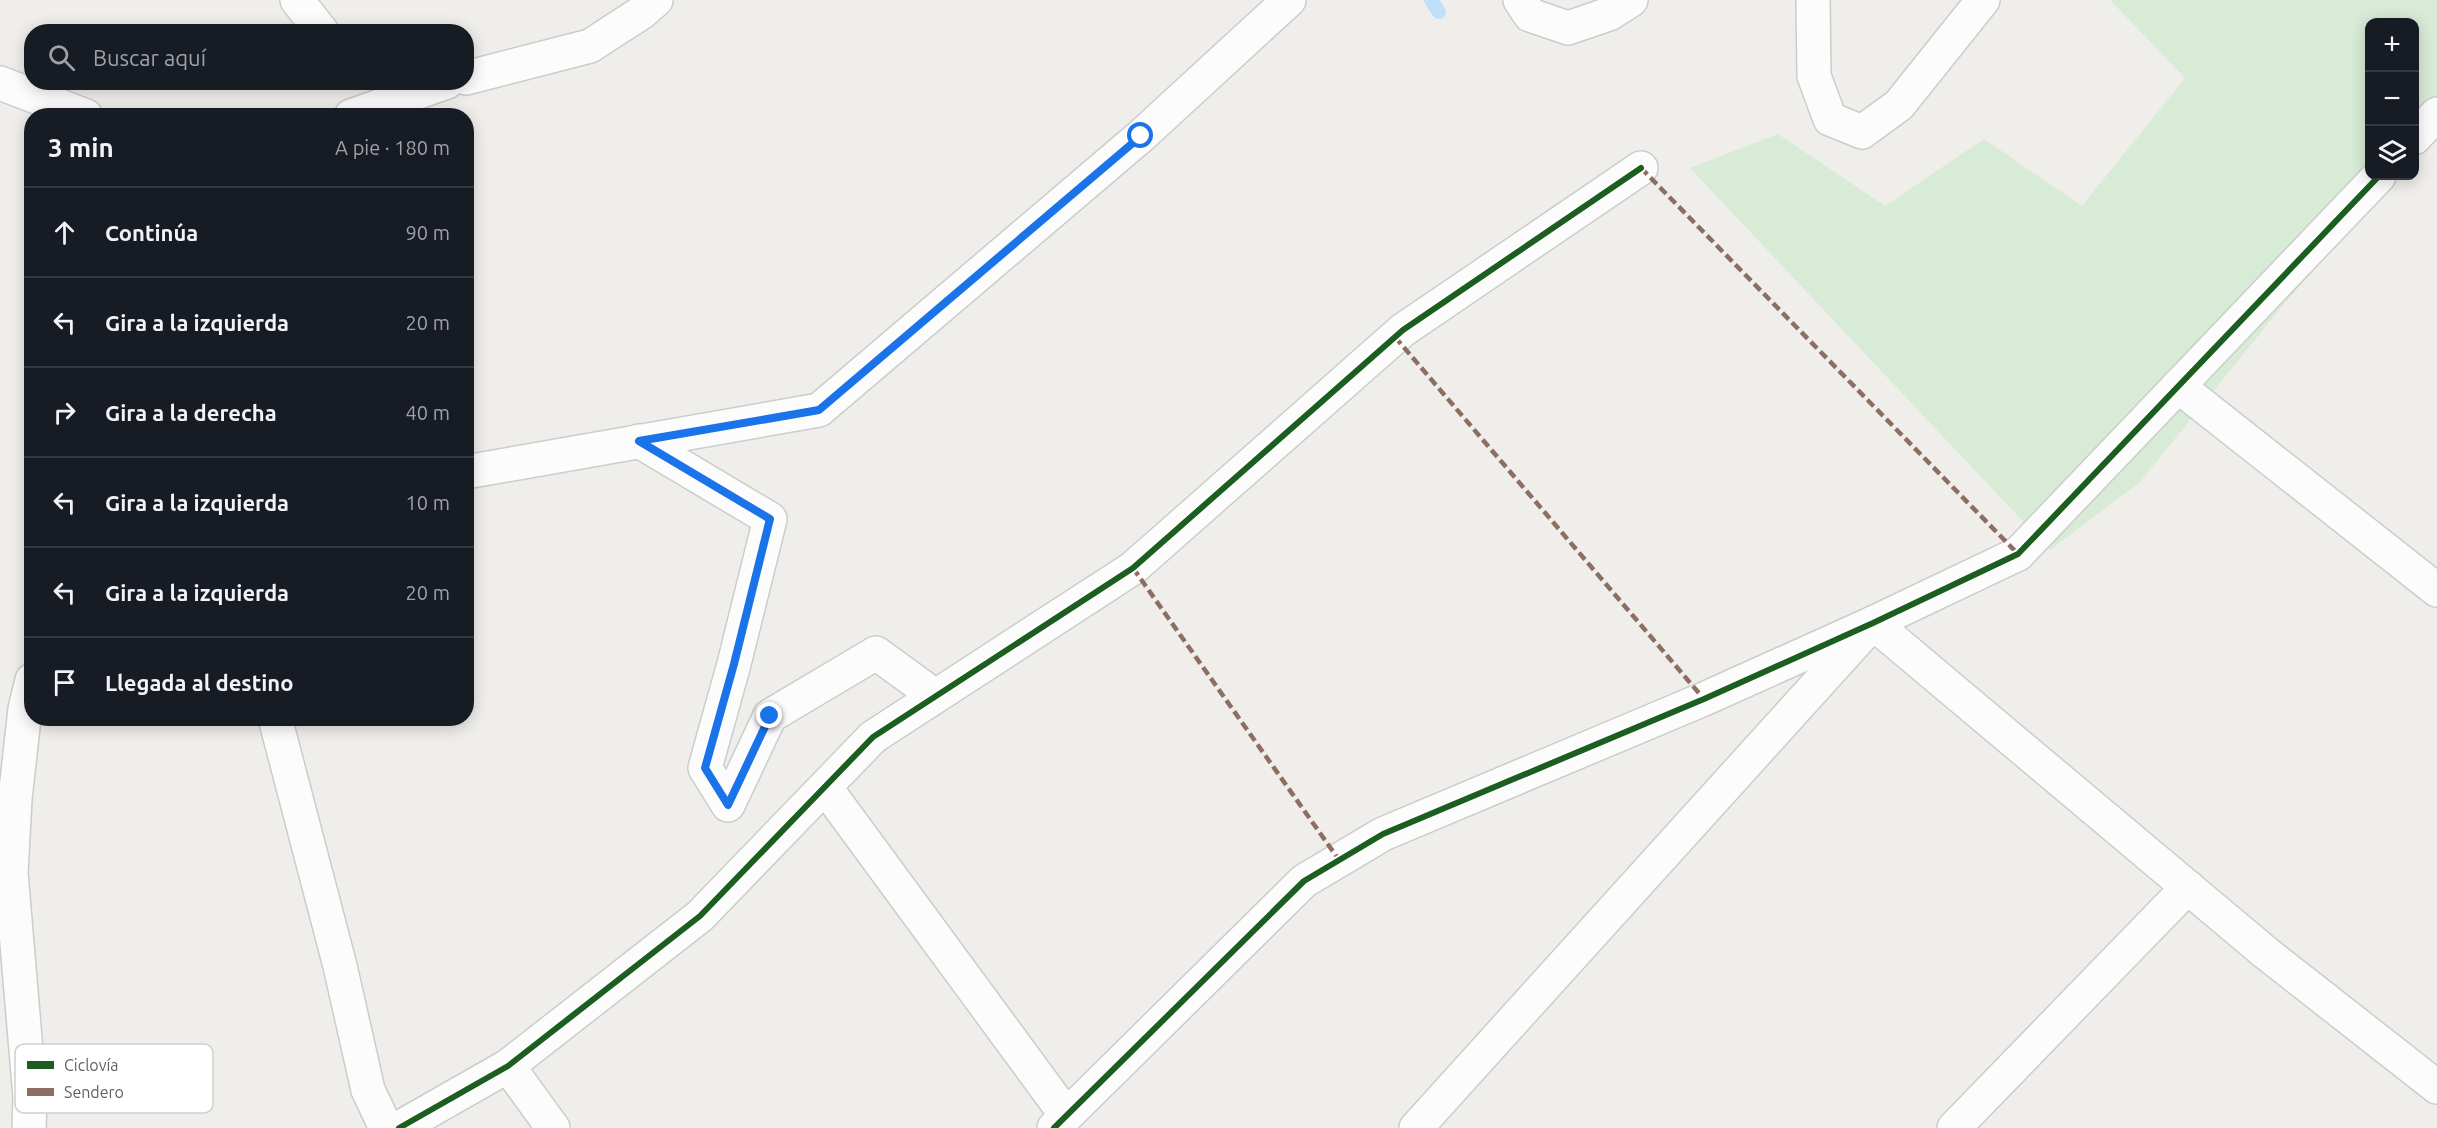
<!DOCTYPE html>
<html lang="es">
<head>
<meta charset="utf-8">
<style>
	body { margin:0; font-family:Ubuntu,sans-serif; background:#20242c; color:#f1f3f6 }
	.controls { position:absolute; right:18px; top:18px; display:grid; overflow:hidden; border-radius:12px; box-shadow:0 3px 15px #0003 }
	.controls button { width:54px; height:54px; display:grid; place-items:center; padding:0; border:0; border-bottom:2px solid #363941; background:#171b24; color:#f1f3f6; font:30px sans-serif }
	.stop { position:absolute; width:18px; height:18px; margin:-14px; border:4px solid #1a73e8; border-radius:50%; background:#fff }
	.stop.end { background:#1a73e8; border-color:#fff; box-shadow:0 2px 6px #0008 }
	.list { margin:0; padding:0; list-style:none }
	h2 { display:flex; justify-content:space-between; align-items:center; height:78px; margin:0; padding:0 24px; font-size:26px }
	h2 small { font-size:20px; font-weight:400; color:#9ea1a6 }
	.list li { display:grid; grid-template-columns:39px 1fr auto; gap:18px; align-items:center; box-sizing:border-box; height:90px; padding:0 24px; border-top:2px solid #363941 }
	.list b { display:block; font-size:22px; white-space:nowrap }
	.list em { font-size:20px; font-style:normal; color:#9ea1a6 }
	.icon { flex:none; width:33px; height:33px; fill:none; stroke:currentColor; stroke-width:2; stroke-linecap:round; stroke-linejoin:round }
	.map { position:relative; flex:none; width:2437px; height:1128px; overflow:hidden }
	.search { position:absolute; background:#171b24; box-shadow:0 3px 15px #0003; left:24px; top:24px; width:450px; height:66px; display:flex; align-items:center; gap:15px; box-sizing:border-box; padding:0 21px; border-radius:24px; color:#9ea1a6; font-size:22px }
	.panel { position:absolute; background:#171b24; box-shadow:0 3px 15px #0003; left:24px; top:108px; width:450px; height:618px; border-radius:24px }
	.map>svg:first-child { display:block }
	.green { fill:#d8ebd6 }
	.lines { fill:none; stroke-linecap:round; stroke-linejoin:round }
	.stream { stroke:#bfe0f9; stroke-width:14 }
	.minor-casing { stroke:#cbcccc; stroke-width:36 }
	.minor { stroke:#fdfcfc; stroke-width:33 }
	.quiet { stroke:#8d6e63; stroke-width:4.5; stroke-dasharray:9 4.5; stroke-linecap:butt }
	.cycleway-casing { stroke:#fff; stroke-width:10 }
	.cycleway { stroke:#1b5e20; stroke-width:6 }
	.route { stroke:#1a73e8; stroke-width:8 }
	.key { fill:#fff; stroke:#cfd0d2; stroke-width:1.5 }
	.key-label { font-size:16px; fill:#5f6368 }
</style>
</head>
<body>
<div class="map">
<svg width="2437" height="1128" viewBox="0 0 2437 1128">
	<rect width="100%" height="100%" fill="#efeeea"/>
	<polygon class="green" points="2110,0 2437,0 2437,127 2415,153 2414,22 2370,22 2370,176 2395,176 2283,305 2139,483 2050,550 1690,168 1778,134 1885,206 1984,139 2082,206 2185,78"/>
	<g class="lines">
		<polyline class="stream" points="1431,0 1439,12"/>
		<defs>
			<g id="minor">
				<polyline points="297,0 322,32"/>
				<polyline points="1520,0 1530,15 1568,28 1609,14 1631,0"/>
				<polyline points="1813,0 1814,76 1830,119 1862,132 1899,105 1983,0"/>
				<polyline points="466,78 590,46 641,13 656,0"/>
				<polyline points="0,83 86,116"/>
				<polyline points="351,116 447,82"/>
				<polyline points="2414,138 2437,114"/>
				<polyline points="2178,386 2437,590"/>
				<polyline points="639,441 770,519 734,664 705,768 728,805 770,716 876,653 935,696"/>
				<polyline points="466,472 819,410 1141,136 1289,0"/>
				<polyline points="275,718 340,966 368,1090 386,1128"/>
				<polyline points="825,787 1066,1115"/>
				<polyline points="508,1066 553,1128"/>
				<polyline points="29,1128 30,1097 11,873 15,799 25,709 32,680"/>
				<polyline points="399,1128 508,1066 700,916 873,737 1133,568 1403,330 1641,168"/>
				<polyline points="1054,1128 1304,881 1383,834 1704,699 1873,623 2018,554 2379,176"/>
				<polyline points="1416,1128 1873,623 2266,953 2437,1087"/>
				<polyline points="1954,1128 2188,887"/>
			</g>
		</defs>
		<use href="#minor" class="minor-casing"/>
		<use href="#minor" class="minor"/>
		<g class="quiet">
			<polyline points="1641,168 2018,554"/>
			<polyline points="1395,337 1704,699"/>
			<polyline points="1133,568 1339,860"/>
		</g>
		<defs>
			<g id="cycleway">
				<polyline points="399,1128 508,1066 700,916 873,737 1133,568 1403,330 1641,168"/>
				<polyline points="1054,1128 1304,881 1383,834 1704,699 1873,623 2018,554 2379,176"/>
			</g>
		</defs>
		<use href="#cycleway" class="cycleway-casing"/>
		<use href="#cycleway" class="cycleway"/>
	</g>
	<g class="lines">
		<polyline class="route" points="770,716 728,805 705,768 734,664 770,519 639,441 819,410 1141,136"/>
	</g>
	<rect x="15" y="1044" width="198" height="69" rx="9" class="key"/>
	<rect x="27" y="1061" width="27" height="8" fill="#1b5e20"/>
	<rect x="27" y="1088" width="27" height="8" fill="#8d6e63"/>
	<g class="key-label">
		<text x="64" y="1071">Ciclovía</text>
		<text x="64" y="1098">Sendero</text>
	</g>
</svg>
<div class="controls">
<button>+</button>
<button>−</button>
<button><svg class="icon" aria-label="layers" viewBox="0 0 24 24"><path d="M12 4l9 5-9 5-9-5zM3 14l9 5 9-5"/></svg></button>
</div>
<div class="stop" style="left:1141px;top:136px"></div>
<div class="stop end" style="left:770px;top:716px"></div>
<div class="search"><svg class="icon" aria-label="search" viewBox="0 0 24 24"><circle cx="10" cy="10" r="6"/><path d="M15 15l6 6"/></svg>Buscar aquí</div>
<section class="panel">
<h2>3 min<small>A pie · 180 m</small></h2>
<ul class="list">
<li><svg class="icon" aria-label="ahead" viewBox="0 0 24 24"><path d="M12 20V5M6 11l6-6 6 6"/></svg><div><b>Continúa</b></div><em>90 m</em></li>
<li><svg class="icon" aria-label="left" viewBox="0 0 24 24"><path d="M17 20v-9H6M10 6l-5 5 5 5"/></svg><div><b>Gira a la izquierda</b></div><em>20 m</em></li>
<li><svg class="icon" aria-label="right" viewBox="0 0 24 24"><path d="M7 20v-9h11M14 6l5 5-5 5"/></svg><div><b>Gira a la derecha</b></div><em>40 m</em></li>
<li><svg class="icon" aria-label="left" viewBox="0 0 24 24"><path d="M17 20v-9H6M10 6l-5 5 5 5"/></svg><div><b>Gira a la izquierda</b></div><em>10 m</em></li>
<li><svg class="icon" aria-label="left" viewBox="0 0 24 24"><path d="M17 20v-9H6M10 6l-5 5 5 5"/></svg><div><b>Gira a la izquierda</b></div><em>20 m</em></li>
<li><svg class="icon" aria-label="arrive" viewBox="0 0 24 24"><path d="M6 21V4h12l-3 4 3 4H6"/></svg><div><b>Llegada al destino</b></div></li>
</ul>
</section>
</div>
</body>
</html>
